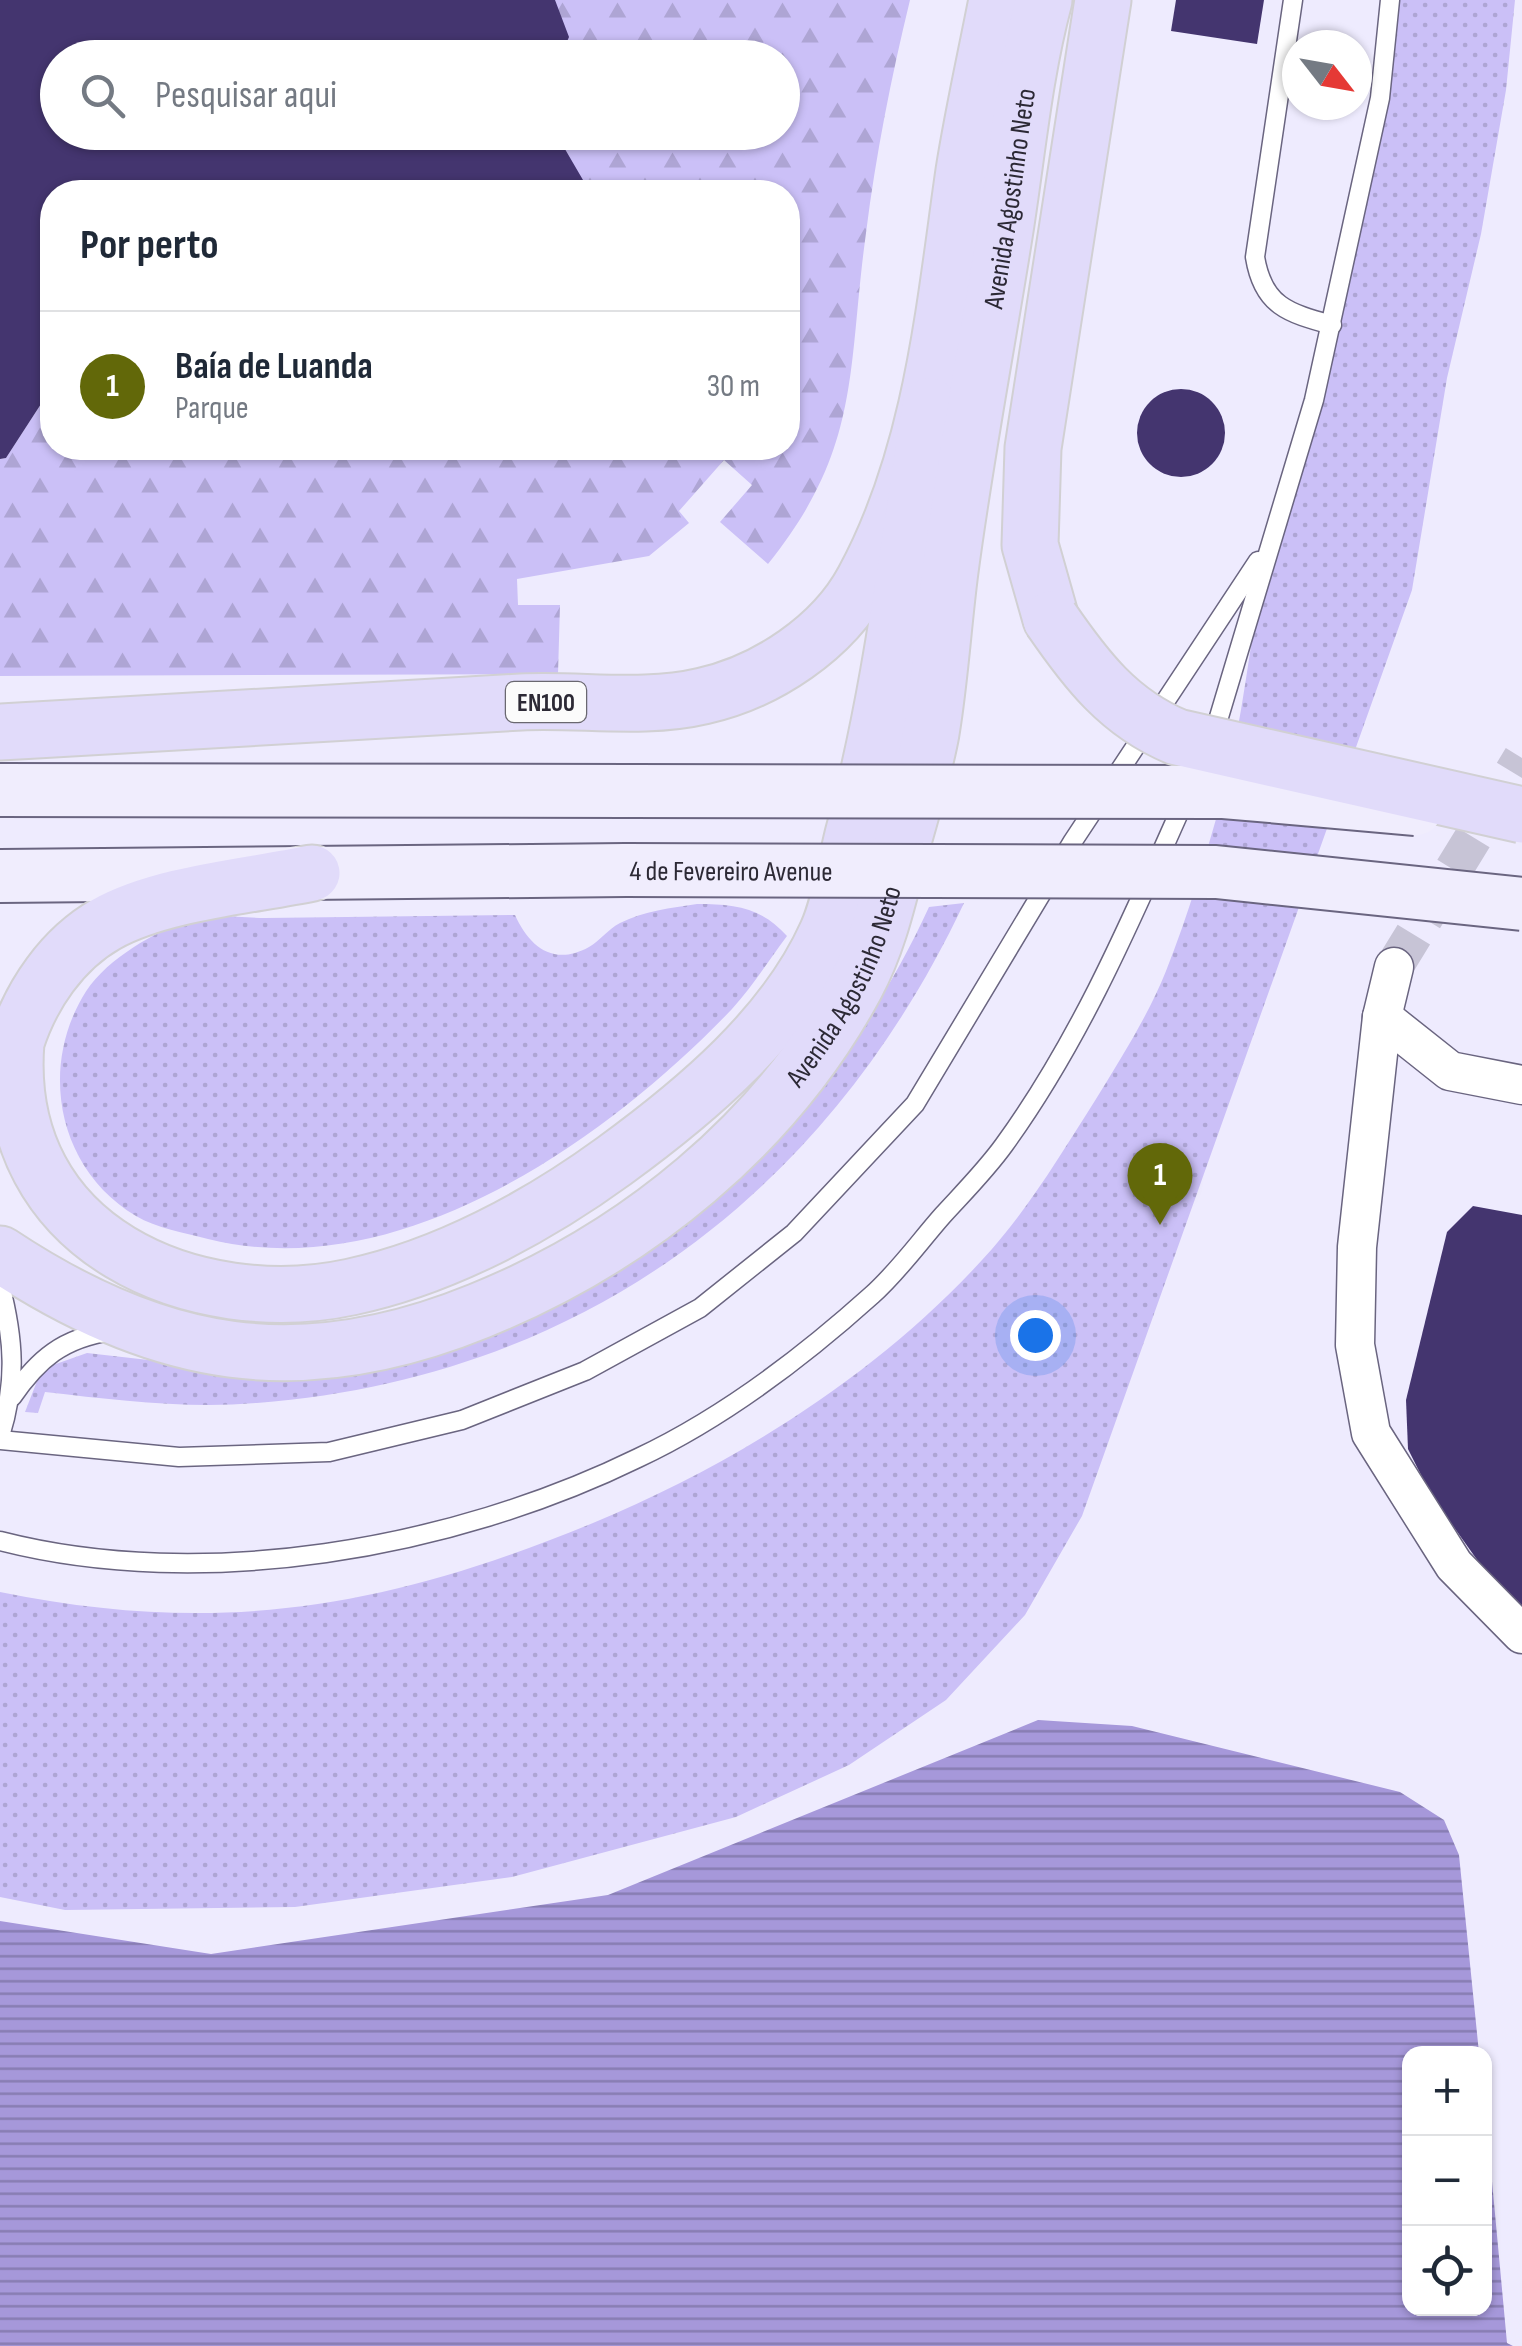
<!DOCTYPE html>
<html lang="pt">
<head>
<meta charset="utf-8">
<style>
	body { margin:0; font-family:"Sofia Sans Condensed",sans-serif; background:#f2f2f3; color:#1f2937 }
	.controls { position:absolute; right:30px; bottom:30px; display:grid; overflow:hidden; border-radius:20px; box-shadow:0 2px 8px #0004 }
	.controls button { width:90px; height:90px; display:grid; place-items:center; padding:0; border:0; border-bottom:2px solid #e0e1e3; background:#fff; color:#1f2937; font:50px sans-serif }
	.compass { position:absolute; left:1282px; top:30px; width:90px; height:90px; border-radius:50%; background:#fff; box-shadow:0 2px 8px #0004; rotate:121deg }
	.you { position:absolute; left:1035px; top:1335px; width:35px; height:35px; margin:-25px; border:8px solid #fff; border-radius:50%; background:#1a73e8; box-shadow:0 0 0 15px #1a73e833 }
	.badge { display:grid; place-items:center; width:65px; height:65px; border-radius:50%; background:#626809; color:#fff; font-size:32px; font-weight:700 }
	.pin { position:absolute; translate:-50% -82px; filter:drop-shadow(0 2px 5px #0008) }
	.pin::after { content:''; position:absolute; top:52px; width:35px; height:30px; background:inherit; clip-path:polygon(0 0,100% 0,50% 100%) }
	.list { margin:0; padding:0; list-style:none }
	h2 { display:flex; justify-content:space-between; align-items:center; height:130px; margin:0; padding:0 40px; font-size:42px }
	h2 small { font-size:32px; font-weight:400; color:#747a83 }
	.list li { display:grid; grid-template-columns:65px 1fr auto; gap:30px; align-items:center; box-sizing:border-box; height:150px; padding:0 40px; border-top:2px solid #e0e1e3 }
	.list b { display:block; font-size:38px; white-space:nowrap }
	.list p { margin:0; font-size:32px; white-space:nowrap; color:#747a83 }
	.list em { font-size:32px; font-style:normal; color:#747a83 }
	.icon { flex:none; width:55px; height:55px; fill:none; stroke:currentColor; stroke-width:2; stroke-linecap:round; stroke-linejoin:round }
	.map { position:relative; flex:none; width:1522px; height:2346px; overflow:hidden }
	.search { position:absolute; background:#fff; box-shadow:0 2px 8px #0004; left:40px; top:40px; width:760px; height:110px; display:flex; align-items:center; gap:25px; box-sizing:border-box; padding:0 35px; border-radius:55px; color:#747a83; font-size:38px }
	.panel { position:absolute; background:#fff; box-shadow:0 2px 8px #0004; left:40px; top:180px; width:760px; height:280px; border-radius:40px }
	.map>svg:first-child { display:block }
	.grass { fill:url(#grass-dots) }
	.forest { fill:url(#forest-firs) }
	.water { fill:url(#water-rules) }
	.building { fill:#44356f }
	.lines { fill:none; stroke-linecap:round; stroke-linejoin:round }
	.street-tunnel { stroke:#c7c4d6; stroke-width:38; stroke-dasharray:38 19; stroke-linecap:butt }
	.lane-casing { stroke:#6a6580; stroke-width:21 }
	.street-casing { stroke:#6a6580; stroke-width:41 }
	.secondary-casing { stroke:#6a6580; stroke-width:56 }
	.primary-casing { stroke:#d1d0d3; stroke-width:59 }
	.lane { stroke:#fff; stroke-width:18 }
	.street { stroke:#fff; stroke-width:38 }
	.secondary { stroke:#f0edfd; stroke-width:52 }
	.primary { stroke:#e1dbfa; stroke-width:55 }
	.secondary-bridge-casing { stroke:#6a6580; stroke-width:56; stroke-linecap:butt }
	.primary-bridge-casing { stroke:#d1d0d3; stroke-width:59; stroke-linecap:butt }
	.secondary-bridge { stroke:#f0edfd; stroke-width:52 }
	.primary-bridge { stroke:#e1dbfa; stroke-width:55 }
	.labels { text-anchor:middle; stroke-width:10; stroke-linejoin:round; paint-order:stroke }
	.shield { fill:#fbfbfb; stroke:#6a6870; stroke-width:2.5 }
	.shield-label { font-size:25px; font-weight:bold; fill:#2c2935 }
	.street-label { font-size:28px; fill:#2c2935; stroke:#fbfbfb }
</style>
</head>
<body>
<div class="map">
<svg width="1522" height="2346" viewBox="0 0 1522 2346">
	<defs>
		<pattern id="grass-dots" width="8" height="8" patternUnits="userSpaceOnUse" patternTransform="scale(2.5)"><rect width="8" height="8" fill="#cbc0f7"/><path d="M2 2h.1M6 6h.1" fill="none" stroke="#aea5d4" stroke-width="1.8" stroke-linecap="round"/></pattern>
		<pattern id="forest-firs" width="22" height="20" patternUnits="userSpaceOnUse" patternTransform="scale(2.5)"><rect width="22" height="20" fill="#cbc0f7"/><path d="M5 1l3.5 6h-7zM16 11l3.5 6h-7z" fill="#aea5d4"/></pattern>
		<pattern id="water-rules" width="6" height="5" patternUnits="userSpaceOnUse" patternTransform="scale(2.5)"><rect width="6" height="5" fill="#a698da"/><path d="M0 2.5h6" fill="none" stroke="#877cb2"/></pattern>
	</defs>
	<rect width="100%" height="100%" fill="#eeebfe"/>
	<g class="grass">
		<path d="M1390,0H1515L1506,90L1481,234L1447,378L1412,590L1082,1516L1025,1615L946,1700L849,1765L736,1817L512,1877L295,1907L65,1910L0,1897V1592C221,1637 387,1608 593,1523C740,1462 886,1369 992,1249C1032,1203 1063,1151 1096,1099C1121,1058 1148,1016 1166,971C1188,916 1206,855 1222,798C1245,716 1250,629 1269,546C1281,495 1304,446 1315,395C1345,265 1365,131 1390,0Z"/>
		<path d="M964,903C827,1194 581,1378 257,1403C186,1409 116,1400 45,1392L38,1413L25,1412L39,1376L53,1365L87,1353L210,1367L387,1359L797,1114C851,1050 894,983 929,907Z"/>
		<path d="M697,904C734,904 761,907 787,936C769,960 752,987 732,1009C607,1140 399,1287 208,1239C185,1233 156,1228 136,1216C60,1171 39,1073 82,998C102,962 146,938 182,921C204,912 242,918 265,918C348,917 432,916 515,915C529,946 553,967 589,947C600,941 608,929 620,923C644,911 671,908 697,904Z"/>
	</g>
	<path class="forest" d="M555,0H910C891,78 876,154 866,233C847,371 862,447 768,564L720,522L752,485L724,460L679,511L689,523L649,556L517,579L518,605H560L558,674L0,676V459L6,458L52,387V448H788V192H579L551,159L545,133L782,132V58L556,57Z"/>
	<polygon class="water" points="1038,1720 1132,1726 1400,1792 1444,1820 1459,1855 1479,2053 1410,2054 1410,2308 1484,2308 1485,2106 1507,2343 1513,2346 0,2346 0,1921 211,1954 608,1895"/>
	<g class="building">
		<polygon points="0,0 555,0 569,37 560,58 58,58 58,132 555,132 590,192 52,192 52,387 6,458 0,459"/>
		<polygon points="1176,0 1264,0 1257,44 1171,31"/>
		<circle cx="1181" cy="433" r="44"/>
		<polygon points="1473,1206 1522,1215 1522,1623 1431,1495 1408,1449 1406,1400 1447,1232"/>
	</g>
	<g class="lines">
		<polyline class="street-tunnel" points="1394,967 1522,758"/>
		<defs>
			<g id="lane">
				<path d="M1293,0L1255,257C1263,306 1288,313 1332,325"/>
				<polyline points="1213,737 1314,400 1380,98 1390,0"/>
				<path d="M0,1285C14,1339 17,1382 0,1436"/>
				<path d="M12,1397C38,1359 63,1338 111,1331"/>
				<polyline points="0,1440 179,1457 329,1452 462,1420 585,1371 700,1308 794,1233 915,1104 1073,841 1258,561"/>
				<path d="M0,1541C203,1593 452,1549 638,1458C723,1418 802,1358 872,1295C898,1272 920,1241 943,1215C964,1192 986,1170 1004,1145C1081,1039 1133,916 1186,797"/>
			</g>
			<g id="street">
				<polyline points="1394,967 1382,1017 1357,1247 1355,1345 1371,1433 1454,1565 1522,1634"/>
				<polyline points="1382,1017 1450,1071 1522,1085"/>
			</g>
			<g id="secondary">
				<polyline points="0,790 629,791"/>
				<polyline points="0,876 626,870"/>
			</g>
			<g id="primary">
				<polyline points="1051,619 1030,545 1033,448 1103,0"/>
				<path d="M0,732C174,723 348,713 521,702C581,699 644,710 703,696C766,682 833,638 864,580C932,454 944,310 964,171C973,114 986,57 997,0"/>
				<path d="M312,873C249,886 161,893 106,924C62,949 31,995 16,1042C0,1243 198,1320 351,1287C445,1267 537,1217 614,1161C695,1102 785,1027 827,933C840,904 845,867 853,835C891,695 907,550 930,406"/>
				<path id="s1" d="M0,1254C158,1359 300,1384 479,1311C635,1248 776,1134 856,985C877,946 887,903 898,860C909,818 923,776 931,733C940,679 943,625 950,571C965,457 987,344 1005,230C1017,154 1024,74 1044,0"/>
			</g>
		</defs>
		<use href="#lane" class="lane-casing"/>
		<use href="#street" class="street-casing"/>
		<use href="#secondary" class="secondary-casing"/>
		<use href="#primary" class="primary-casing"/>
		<use href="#lane" class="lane"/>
		<use href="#street" class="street"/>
		<use href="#secondary" class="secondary"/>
		<use href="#primary" class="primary"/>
		<defs>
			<g id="secondary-bridge">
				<polyline points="629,791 1224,792 1416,809"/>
				<path id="s2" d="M626,870L1216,872L1522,904"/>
			</g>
			<path id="primary-bridge" d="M1051,619C1086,670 1119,713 1177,737L1522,815"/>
		</defs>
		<use href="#secondary-bridge" class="secondary-bridge-casing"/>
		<use href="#primary-bridge" class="primary-bridge-casing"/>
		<use href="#secondary-bridge" class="secondary-bridge"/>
		<use href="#primary-bridge" class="primary-bridge"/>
	</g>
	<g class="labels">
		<rect class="shield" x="506" y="682" width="80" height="40" rx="8"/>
		<g class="shield-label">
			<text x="546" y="711">EN100</text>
		</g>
		<g class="street-label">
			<text dy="10" stroke="none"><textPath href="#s1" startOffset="1818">Avenida Agostinho Neto</textPath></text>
			<text dy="10" stroke="none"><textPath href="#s2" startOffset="105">4 de Fevereiro Avenue</textPath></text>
			<text dy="10" stroke="none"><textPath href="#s1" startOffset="1008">Avenida Agostinho Neto</textPath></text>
		</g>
	</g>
</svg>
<div class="controls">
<button>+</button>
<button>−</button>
<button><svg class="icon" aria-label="locate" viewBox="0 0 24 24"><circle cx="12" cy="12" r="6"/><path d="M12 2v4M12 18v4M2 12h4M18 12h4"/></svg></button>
</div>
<svg class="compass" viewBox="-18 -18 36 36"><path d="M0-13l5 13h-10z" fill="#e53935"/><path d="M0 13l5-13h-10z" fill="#747a83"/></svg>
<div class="you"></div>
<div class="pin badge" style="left:1160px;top:1225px">1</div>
<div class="search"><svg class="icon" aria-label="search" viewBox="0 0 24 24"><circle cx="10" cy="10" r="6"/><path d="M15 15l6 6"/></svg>Pesquisar aqui</div>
<section class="panel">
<h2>Por perto<small></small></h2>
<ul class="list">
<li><span class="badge">1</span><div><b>Baía de Luanda</b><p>Parque</p></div><em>30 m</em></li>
</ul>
</section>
</div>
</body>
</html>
